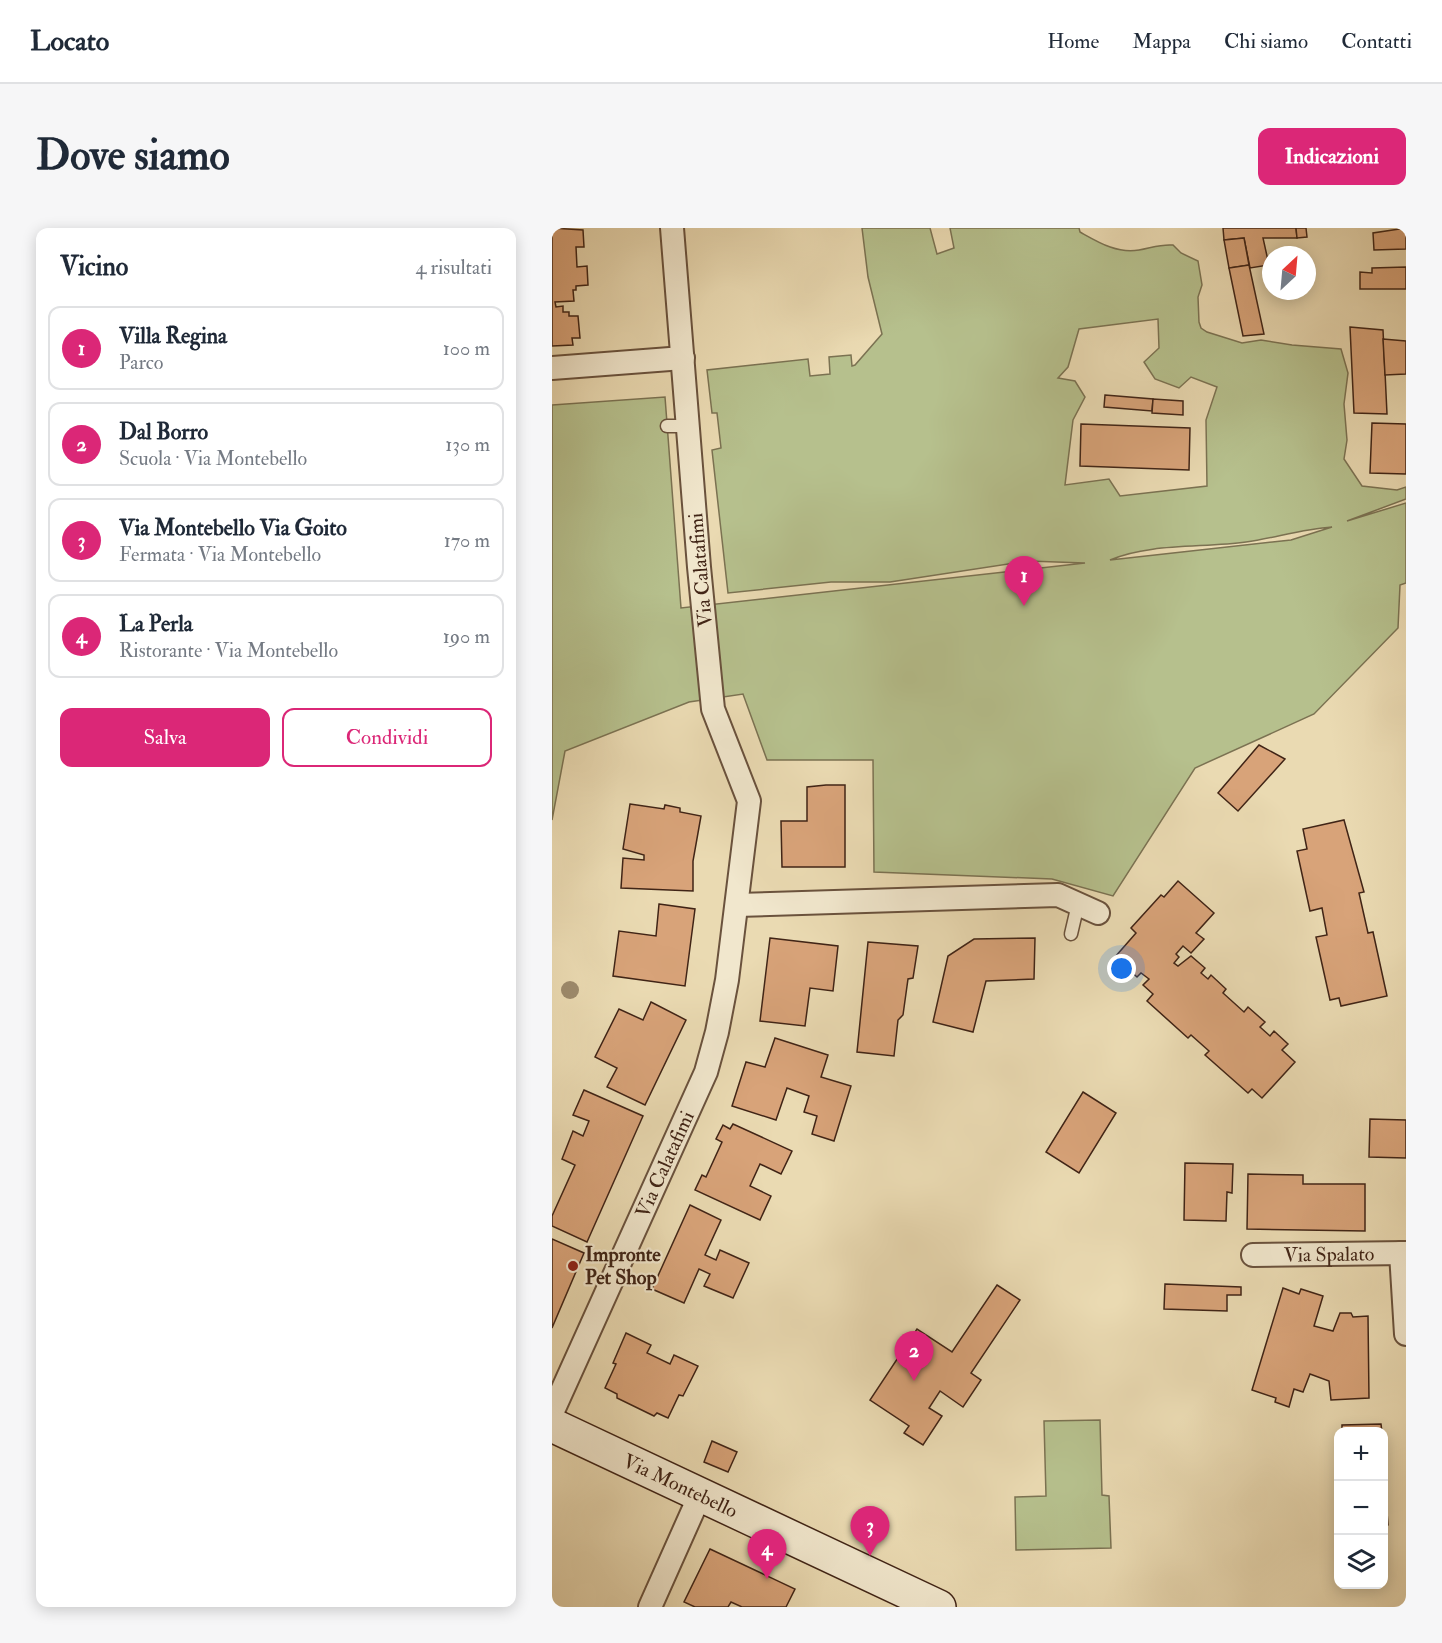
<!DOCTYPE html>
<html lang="it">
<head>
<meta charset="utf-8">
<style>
	body { margin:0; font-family:"IM FELL Double Pica",serif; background:#f6f6f7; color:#1f2937 }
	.controls { position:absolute; right:18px; bottom:18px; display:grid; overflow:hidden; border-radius:12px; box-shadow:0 3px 15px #0003 }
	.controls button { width:54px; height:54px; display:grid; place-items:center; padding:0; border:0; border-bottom:2px solid #e0e1e3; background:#fff; color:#1f2937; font:30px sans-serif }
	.compass { position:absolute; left:710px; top:18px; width:54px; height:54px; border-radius:50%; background:#fff; box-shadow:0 3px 15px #0003; rotate:26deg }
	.you { position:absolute; left:570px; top:741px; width:21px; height:21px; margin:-15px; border:4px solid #fff; border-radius:50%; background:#1a73e8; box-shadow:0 0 0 9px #1a73e833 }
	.badge { display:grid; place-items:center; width:39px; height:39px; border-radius:50%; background:#db2777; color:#fff; font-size:20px; font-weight:700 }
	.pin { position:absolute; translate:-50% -50px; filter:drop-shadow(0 2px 3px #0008) }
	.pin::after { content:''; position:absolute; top:32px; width:21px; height:18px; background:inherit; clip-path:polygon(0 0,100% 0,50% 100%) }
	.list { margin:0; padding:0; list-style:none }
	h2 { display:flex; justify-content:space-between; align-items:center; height:78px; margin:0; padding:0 24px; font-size:26px }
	h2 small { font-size:20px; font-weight:400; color:#747a83 }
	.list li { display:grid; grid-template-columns:39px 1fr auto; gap:18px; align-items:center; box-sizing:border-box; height:84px; margin:0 12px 12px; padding:0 12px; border:2px solid #e0e1e3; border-radius:12px }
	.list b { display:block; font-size:22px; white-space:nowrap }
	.list p { margin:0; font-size:20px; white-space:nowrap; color:#747a83 }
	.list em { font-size:20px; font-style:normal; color:#747a83 }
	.actions { display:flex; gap:12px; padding:18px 24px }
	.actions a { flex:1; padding:14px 0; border:2px solid #db2777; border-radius:12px; text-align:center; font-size:21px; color:#db2777 }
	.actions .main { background:#db2777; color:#fff }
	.icon { flex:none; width:33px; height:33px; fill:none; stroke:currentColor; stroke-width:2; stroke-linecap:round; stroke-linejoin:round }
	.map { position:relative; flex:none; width:854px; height:1379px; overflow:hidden; border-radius:12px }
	header { display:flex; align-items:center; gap:36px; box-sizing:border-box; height:84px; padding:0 30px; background:#fff; border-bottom:2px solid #e0e1e3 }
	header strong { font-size:28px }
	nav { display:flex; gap:33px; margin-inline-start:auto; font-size:21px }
	.intro { display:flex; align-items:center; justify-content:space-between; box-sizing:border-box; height:144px; padding:0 36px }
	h1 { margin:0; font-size:42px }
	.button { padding:15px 27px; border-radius:12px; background:#db2777; color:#fff; font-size:21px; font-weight:700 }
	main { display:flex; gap:36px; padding:0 36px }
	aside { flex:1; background:#fff; border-radius:12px; box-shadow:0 3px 15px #0003 }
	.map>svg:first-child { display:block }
	.green { fill:#b6c08d; stroke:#7b7252; stroke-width:1.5; fill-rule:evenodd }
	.building { fill:#d8a379; stroke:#402416; stroke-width:1.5 }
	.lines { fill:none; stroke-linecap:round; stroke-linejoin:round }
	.lane-casing { stroke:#6a523d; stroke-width:15 }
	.street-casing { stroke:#6a523d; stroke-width:26 }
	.secondary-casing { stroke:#402416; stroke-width:36 }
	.lane { stroke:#f1e7cd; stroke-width:12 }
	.street { stroke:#f1e7cd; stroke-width:22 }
	.secondary { stroke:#f1e7cd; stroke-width:33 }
	.tree { fill:#9d8b6d }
	.poi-dot { fill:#8f2418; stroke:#f1e7cd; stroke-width:2 }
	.labels { text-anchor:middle; stroke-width:4.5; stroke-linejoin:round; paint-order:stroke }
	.street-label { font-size:20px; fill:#402416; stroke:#f1e7cd }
	.poi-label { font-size:20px; font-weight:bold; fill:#402416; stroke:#f1e7cd; text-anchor:start }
</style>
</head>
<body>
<header>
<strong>Locato</strong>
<nav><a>Home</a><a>Mappa</a><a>Chi siamo</a><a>Contatti</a></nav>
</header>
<div class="intro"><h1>Dove siamo</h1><a class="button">Indicazioni</a></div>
<main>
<aside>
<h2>Vicino<small>4 risultati</small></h2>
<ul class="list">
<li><span class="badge">1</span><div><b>Villa Regina</b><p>Parco</p></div><em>100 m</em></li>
<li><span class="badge">2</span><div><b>Dal Borro</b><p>Scuola · Via Montebello</p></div><em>130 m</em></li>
<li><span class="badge">3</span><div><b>Via Montebello Via Goito</b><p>Fermata · Via Montebello</p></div><em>170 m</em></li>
<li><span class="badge">4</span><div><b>La Perla</b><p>Ristorante · Via Montebello</p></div><em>190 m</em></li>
</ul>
<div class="actions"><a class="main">Salva</a><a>Condividi</a></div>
</aside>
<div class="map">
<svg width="854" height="1379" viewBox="0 0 854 1379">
	<rect width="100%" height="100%" fill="#eadab2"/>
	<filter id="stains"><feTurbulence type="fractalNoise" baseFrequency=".00333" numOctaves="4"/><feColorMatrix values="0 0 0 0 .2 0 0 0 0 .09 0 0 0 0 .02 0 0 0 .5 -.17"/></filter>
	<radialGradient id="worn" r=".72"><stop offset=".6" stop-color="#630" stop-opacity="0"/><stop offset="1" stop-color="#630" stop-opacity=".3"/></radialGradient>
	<g class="green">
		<path d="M310,0H378L385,26L402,20L398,0H527L528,4C546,14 565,26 587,22C599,20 608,16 621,17L629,25L646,33L650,57L646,69L647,94L649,100L655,104L690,115L709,112L740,117L789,121L796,145L792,176L795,212L792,231L810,258L845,262L854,259V271L795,293L854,275V355L848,357L846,400L762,486L643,540L561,668L500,651L322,644L321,532H215L191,466L137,474L13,523L0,592V177L113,169L129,380L533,335L476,333L338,354H279L176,365L160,222L169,220L165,185H160L155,142L256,131L258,148L278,146L277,129L299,127L300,138L303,137L330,106L316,49ZM606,91L607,120L592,134L603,151L627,160L639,149L665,159L654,192L655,258L568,268L557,251L513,257L521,192L533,169L523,153L506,150L516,139L527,101ZM780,299L739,312L558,332C597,315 651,320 694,314C722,310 751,301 780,299Z"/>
		<polygon points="548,1192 550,1267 557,1268 559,1320 464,1322 463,1269 494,1268 492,1193"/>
	</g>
	<g class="building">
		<polygon points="0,0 31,2 32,19 24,19 25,39 35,38 36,57 24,58 24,62 21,62 22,73 3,74 4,79 11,78 11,84 17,84 17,88 26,88 28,110 20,110 21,117 0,118"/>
		<polygon points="744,0 745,10 711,10 717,37 698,40 692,10 672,12 671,0"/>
		<polygon points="744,0 754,0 755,9 745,10"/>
		<polygon points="854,0 854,21 822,22 821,5"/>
		<polygon points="692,10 697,37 677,40 672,12"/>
		<polygon points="697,37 712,106 691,108 677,40"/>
		<polygon points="854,39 854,61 808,61 808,44 820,45 820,40"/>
		<polygon points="798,99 831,102 835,186 802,185"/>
		<polygon points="831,111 854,113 854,146 833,147"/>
		<polygon points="553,167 601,171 600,183 552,179"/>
		<polygon points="601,171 631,173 631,187 600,185"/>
		<polygon points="820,195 854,196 854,246 818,245"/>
		<polygon points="529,196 638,200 637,242 528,238"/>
		<polygon points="707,517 733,531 686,583 666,565"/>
		<polygon points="274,557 293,557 293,639 230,639 229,593 255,593 255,559"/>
		<polygon points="78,576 112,581 113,577 128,580 128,584 149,588 141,633 141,663 69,660 71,630 92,632 92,627 71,621"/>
		<polygon points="792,592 812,664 807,665 816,705 821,704 835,768 789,778 787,770 778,772 764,709 775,707 770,680 758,683 745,623 755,621 751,601"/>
		<polygon points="626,653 662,685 644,705 652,711 639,725 631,718 624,726 627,729 622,735 626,738 639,728 653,740 649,745 656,751 659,747 674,761 671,765 692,784 696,779 713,794 708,799 718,808 722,803 736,816 730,822 743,834 710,870 700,861 696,865 653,827 657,823 639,807 636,810 595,773 601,766 591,757 597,751 589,745 585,749 563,729 584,705 579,700 609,667 612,669"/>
		<polygon points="107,676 143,681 133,758 61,748 67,703 104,708"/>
		<polygon points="218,710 286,718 281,763 258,760 253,798 208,793"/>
		<polygon points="483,710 482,751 434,753 421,804 381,794 396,728 422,711"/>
		<polygon points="316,714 366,718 361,750 356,751 351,787 346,792 342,828 305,824"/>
		<polygon points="99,774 134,792 93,877 55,859 65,840 43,829 67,781 91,792"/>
		<polygon points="223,810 276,827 269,849 299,858 282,913 260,906 265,888 252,884 257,868 235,860 224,892 180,878 194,834 213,839"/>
		<polygon points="32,862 91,888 35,1014 0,998 0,988 23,937 10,931 21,903 31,908 37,893 21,887"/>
		<polygon points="531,864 564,885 527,945 494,924"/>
		<polygon points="818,891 854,892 854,930 817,929"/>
		<polygon points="181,896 240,923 229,946 208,936 198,958 219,968 208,992 143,962 150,947 154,949 170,914 164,911 171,897 178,901"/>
		<polygon points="633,935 681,936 680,965 675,964 674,993 632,992"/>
		<polygon points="696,946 751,947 751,956 813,956 813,1003 695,1001"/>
		<polygon points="138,977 169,992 153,1027 164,1032 168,1022 197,1035 181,1070 152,1058 158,1046 147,1041 132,1075 100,1061"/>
		<polygon points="0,1011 32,1025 0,1100"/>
		<polygon points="613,1056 689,1059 689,1067 675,1067 675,1083 612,1081"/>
		<polygon points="445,1057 468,1072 419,1145 429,1152 411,1179 388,1163 377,1180 390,1188 371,1217 352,1205 357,1198 318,1172 365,1101 400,1124"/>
		<polygon points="731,1060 747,1066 749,1061 771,1068 762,1098 781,1103 788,1085 799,1085 801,1089 816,1088 817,1170 779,1172 777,1153 758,1146 751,1164 742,1161 737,1179 723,1174 724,1170 700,1162"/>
		<polygon points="74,1105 99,1117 95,1125 118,1136 122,1127 146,1138 131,1168 127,1167 116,1190 105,1185 102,1188 65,1170 65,1166 53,1160 64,1136 61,1135"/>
		<polygon points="829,1196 830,1204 790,1204 790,1197"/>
		<polygon points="160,1213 185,1224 176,1244 152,1234"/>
		<polygon points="832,1245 836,1297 832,1298"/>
		<polygon points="158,1321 243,1361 234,1379 190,1379 179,1374 176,1379 143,1379 132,1374"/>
	</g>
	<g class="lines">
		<defs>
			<g id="lane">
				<polyline points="115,198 137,198"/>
				<polyline points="519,706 526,676"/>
			</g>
			<g id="street">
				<polyline points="0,140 131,130"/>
				<polyline points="185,677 506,667 546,685"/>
				<polyline points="849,1025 854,1106"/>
				<path id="s1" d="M701,1027L854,1025"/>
				<path id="s2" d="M0,1185L154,844L165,804L175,752L197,573L161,481L147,339L120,0"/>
				<polyline points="98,1379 148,1267"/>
			</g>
			<g id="secondary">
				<path id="s3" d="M0,1197L387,1379"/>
			</g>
		</defs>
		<use href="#lane" class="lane-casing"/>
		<use href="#street" class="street-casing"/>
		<use href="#secondary" class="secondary-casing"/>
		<use href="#lane" class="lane"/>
		<use href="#street" class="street"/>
		<use href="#secondary" class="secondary"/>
	</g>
	<circle class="tree" cx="18" cy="762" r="9"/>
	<circle class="poi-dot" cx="21" cy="1038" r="6"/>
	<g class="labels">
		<g class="street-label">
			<text transform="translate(148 342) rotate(-95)" y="7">Via Calatafimi</text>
			<text dy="7" stroke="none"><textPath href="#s2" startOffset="273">Via Calatafimi</textPath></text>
			<text dy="7" stroke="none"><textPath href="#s1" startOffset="76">Via Spalato</textPath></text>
			<text dy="7" stroke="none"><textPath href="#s3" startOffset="142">Via Montebello</textPath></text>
		</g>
		<g class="poi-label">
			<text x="33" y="1033">Impronte<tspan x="33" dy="23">Pet Shop</tspan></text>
		</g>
	</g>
	<rect width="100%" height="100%" filter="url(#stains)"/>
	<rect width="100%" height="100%" fill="url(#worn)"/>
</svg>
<div class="controls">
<button>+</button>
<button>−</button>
<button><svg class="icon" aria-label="layers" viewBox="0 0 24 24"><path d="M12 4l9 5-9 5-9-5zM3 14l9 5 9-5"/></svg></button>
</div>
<svg class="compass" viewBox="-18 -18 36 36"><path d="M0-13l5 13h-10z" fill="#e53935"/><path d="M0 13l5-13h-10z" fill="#747a83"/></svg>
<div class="you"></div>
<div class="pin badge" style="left:472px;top:378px">1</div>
<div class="pin badge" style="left:362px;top:1153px">2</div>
<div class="pin badge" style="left:318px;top:1328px">3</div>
<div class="pin badge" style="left:215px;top:1351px">4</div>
</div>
</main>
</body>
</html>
